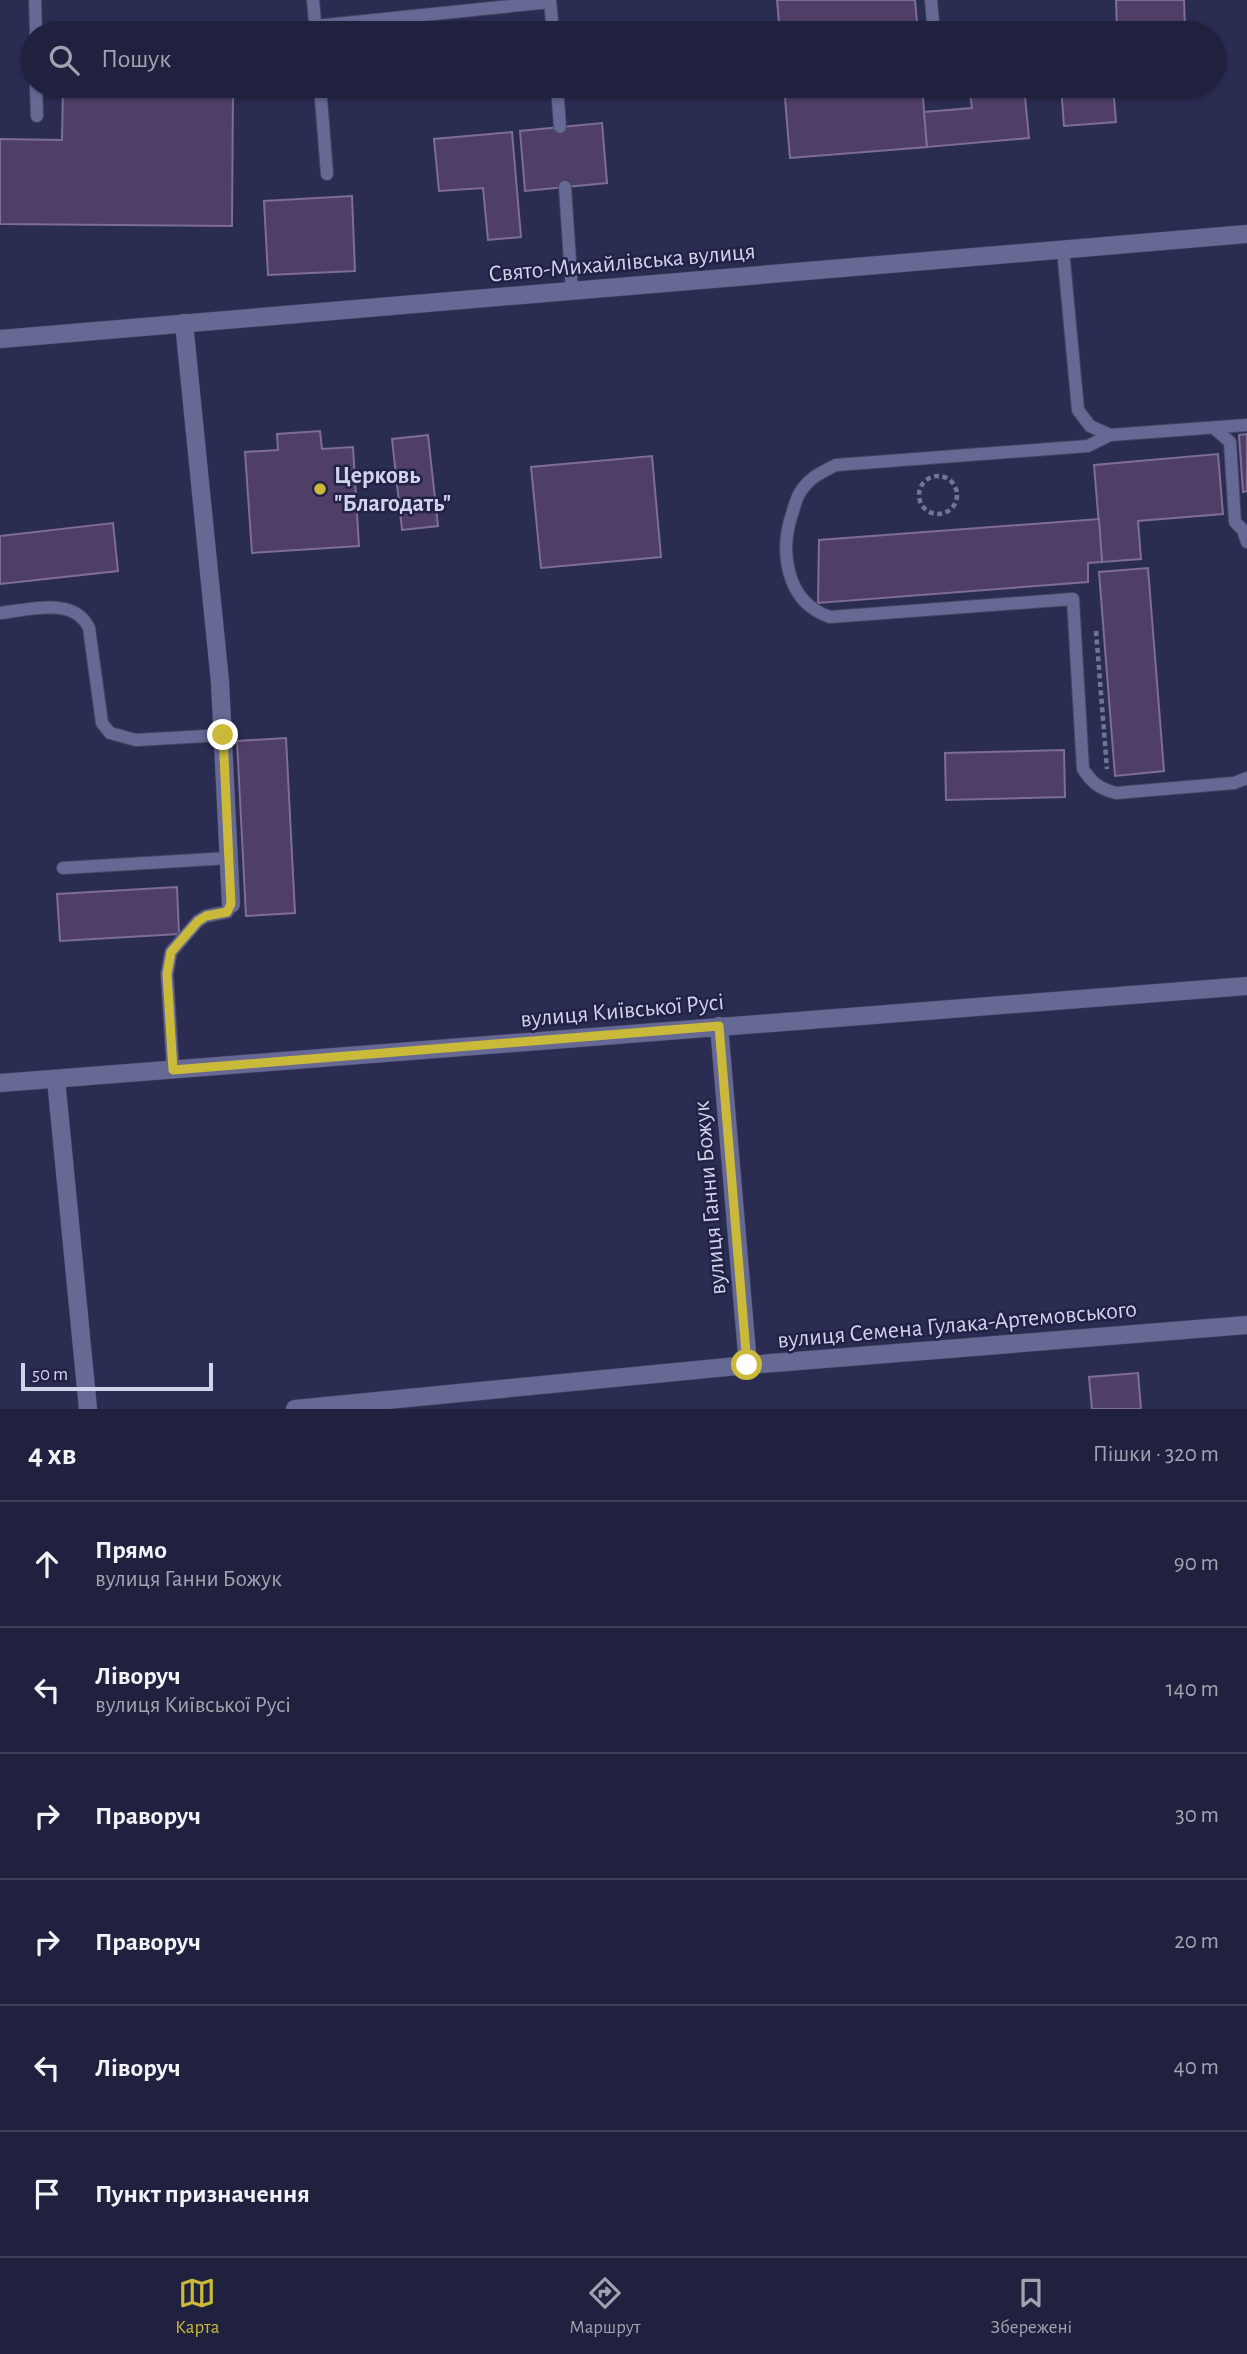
<!DOCTYPE html>
<html lang="uk">
<head>
<meta charset="utf-8">
<style>
	body { margin:0; font-family:"Alegreya Sans",sans-serif; background:#2d2e49; color:#f1f3f6 }
	.scale { position:absolute; left:21px; bottom:18px; width:192px; box-sizing:border-box; padding-left:7px; border:4px solid #d1d3ec; border-top:0; font-size:19px; line-height:24px; white-space:nowrap; color:#d1d3ec; -webkit-text-stroke:5px #222247; paint-order:stroke }
	.stop { position:absolute; width:21px; height:21px; margin:-16px; border:5px solid #cbba39; border-radius:50%; background:#fff }
	.stop.end { background:#cbba39; border-color:#fff; box-shadow:0 2px 7px #0008 }
	.list { margin:0; padding:0; list-style:none }
	h2 { display:flex; justify-content:space-between; align-items:center; height:91px; margin:0; padding:0 28px; font-size:30px }
	h2 small { font-size:23px; font-weight:400; color:#a2a3b0 }
	.list li { display:grid; grid-template-columns:46px 1fr auto; gap:21px; align-items:center; box-sizing:border-box; height:126px; padding:0 28px; border-top:2px solid #3d3e58 }
	.list b { display:block; font-size:26px; white-space:nowrap }
	.list p { margin:0; font-size:23px; white-space:nowrap; color:#a2a3b0 }
	.list em { font-size:23px; font-style:normal; color:#a2a3b0 }
	.icon { flex:none; width:38px; height:38px; fill:none; stroke:currentColor; stroke-width:2; stroke-linecap:round; stroke-linejoin:round }
	.map { position:relative; flex:none; width:1247px; height:1409px; overflow:hidden }
	.search { position:absolute; background:#20213e; box-shadow:0 2px 5px #0004; left:21px; right:21px; top:21px; height:77px; display:flex; align-items:center; gap:18px; box-sizing:border-box; padding:0 24px; border-radius:38px; color:#a2a3b0; font-size:26px }
	.sheet { height:847px; background:#20213e }
	nav { display:flex; justify-content:space-around; align-items:center; box-sizing:border-box; height:98px; border-top:2px solid #3d3e58; background:#20213e; font-size:19px; color:#a2a3b0 }
	nav a { display:grid; justify-items:center; gap:4px }
	nav .on { color:#cbba39 }
	.map>svg:first-child { display:block }
	.building { fill:#4f3f67; stroke:#7d6d97; stroke-width:2 }
	.lines { fill:none; stroke-linecap:round; stroke-linejoin:round }
	.lane-casing { stroke:#464565; stroke-width:14 }
	.street-casing { stroke:#464565; stroke-width:19 }
	.path { stroke:#747595; stroke-width:4.5; stroke-dasharray:5 3.5; stroke-linecap:butt }
	.lane { stroke:#666994; stroke-width:12 }
	.street { stroke:#666994; stroke-width:18 }
	.route { stroke:#cbba39; stroke-width:9 }
	.poi-dot { fill:#cbba39; stroke:#222247; stroke-width:2.5 }
	.labels { text-anchor:middle; stroke-width:5; stroke-linejoin:round; paint-order:stroke }
	.street-label { font-size:24px; fill:#d1d3ec; stroke:#222247 }
	.poi-label { font-size:24px; font-weight:bold; fill:#d1d3ec; stroke:#222247; text-anchor:start }
</style>
</head>
<body>
<div class="map">
<svg width="1247" height="1409" viewBox="0 0 1247 1409">
	<rect width="100%" height="100%" fill="#2b2c52"/>
	<g class="building">
		<polygon points="777,0 915,0 918,33 780,33"/>
		<polygon points="1116,0 1184,0 1185,29 1117,31"/>
		<polygon points="63,86 233,86 232,226 0,224 0,139 62,140"/>
		<polygon points="784,86 922,86 927,147 790,158"/>
		<polygon points="969,86 1024,86 1029,138 927,147 924,112 972,108"/>
		<polygon points="1061,86 1113,86 1116,122 1064,126"/>
		<polygon points="602,123 607,183 525,191 520,131"/>
		<polygon points="512,132 521,237 488,240 483,188 439,191 434,139"/>
		<polygon points="352,196 355,271 268,275 264,201"/>
		<polygon points="320,431 322,449 353,447 359,546 252,553 245,452 278,450 277,434"/>
		<polygon points="1247,434 1247,491 1243,492 1239,435"/>
		<polygon points="428,435 438,526 402,530 392,439"/>
		<polygon points="1218,454 1223,514 1138,521 1141,559 1102,562 1094,465"/>
		<polygon points="652,456 661,557 541,568 531,467"/>
		<polygon points="1099,519 1102,562 1088,563 1088,582 818,603 819,540"/>
		<polygon points="113,523 118,571 0,584 0,536"/>
		<polygon points="1148,568 1164,771 1115,776 1099,572"/>
		<polygon points="286,738 295,913 246,916 237,741"/>
		<polygon points="1064,750 1065,797 946,800 945,753"/>
		<polygon points="177,887 179,934 60,941 57,894"/>
		<polygon points="1138,1373 1141,1409 1092,1409 1089,1377"/>
	</g>
	<g class="lines">
		<defs>
			<g id="lane">
				<polyline points="35,0 36,33"/>
				<polyline points="313,0 316,33"/>
				<polyline points="550,0 553,33"/>
				<polyline points="931,0 934,33"/>
				<polyline points="316,26 550,2"/>
				<polyline points="36,86 37,116"/>
				<polyline points="320,86 327,174"/>
				<polyline points="557,86 560,127"/>
				<polyline points="565,187 572,291"/>
				<polyline points="1063,250 1078,410 1090,426 1110,435 1247,425"/>
				<polyline points="1214,428 1230,442 1235,522 1243,530 1247,542"/>
				<path d="M1110,435L1088,446L836,465C822,472 810,477 801,491C797,496 795,504 793,511C779,550 785,602 830,617L1073,599L1083,769C1092,783 1100,789 1116,793L1234,783L1247,778"/>
				<path d="M0,613C29,610 74,596 89,628L102,723L110,733L136,740L223,735"/>
				<polyline points="63,868 229,858"/>
				<polyline points="173,1070 167,974 171,952 198,921 206,916 227,912 231,904"/>
			</g>
			<g id="street">
				<polyline points="184,323 220,682 231,904"/>
				<polyline points="0,339 1247,234"/>
				<polyline points="719,1026 748,1365"/>
				<polyline points="56,1079 88,1409"/>
				<polyline points="0,1083 1247,986"/>
				<polyline points="295,1409 748,1365 1247,1325"/>
			</g>
		</defs>
		<use href="#lane" class="lane-casing"/>
		<use href="#street" class="street-casing"/>
		<g class="path">
			<circle cx="938" cy="495" r="19"/>
			<polyline points="1096,631 1107,769"/>
		</g>
		<use href="#lane" class="lane"/>
		<use href="#street" class="street"/>
	</g>
	<g class="lines">
		<polyline class="route" points="223,735 231,904 227,912 206,916 198,921 171,952 167,974 173,1070 719,1026 747,1365"/>
	</g>
	<circle class="poi-dot" cx="320" cy="489" r="7"/>
	<g class="labels">
		<g class="street-label">
			<text transform="translate(622 262) rotate(-5)" y="8">Свято-Михайлівська вулиця</text>
			<text transform="translate(622 1010) rotate(-5)" y="8">вулиця Київської Русі</text>
			<text transform="translate(709 1198) rotate(-95)" y="8">вулиця Ганни Божук</text>
			<text transform="translate(957 1324) rotate(-5)" y="8">вулиця Семена Гулака-Артемовського</text>
		</g>
		<g class="poi-label">
			<text x="334" y="483">Церковь<tspan x="334" dy="28">"Благодать"</tspan></text>
		</g>
	</g>
</svg>
<div class="scale">50 m</div>
<div class="stop" style="left:747px;top:1365px"></div>
<div class="stop end" style="left:223px;top:735px"></div>
<div class="search"><svg class="icon" aria-label="search" viewBox="0 0 24 24"><circle cx="10" cy="10" r="6"/><path d="M15 15l6 6"/></svg>Пошук</div>
</div>
<section class="sheet">
<h2>4 хв<small>Пішки · 320 m</small></h2>
<ul class="list">
<li><svg class="icon" aria-label="ahead" viewBox="0 0 24 24"><path d="M12 20V5M6 11l6-6 6 6"/></svg><div><b>Прямо</b><p>вулиця Ганни Божук</p></div><em>90 m</em></li>
<li><svg class="icon" aria-label="left" viewBox="0 0 24 24"><path d="M17 20v-9H6M10 6l-5 5 5 5"/></svg><div><b>Ліворуч</b><p>вулиця Київської Русі</p></div><em>140 m</em></li>
<li><svg class="icon" aria-label="right" viewBox="0 0 24 24"><path d="M7 20v-9h11M14 6l5 5-5 5"/></svg><div><b>Праворуч</b></div><em>30 m</em></li>
<li><svg class="icon" aria-label="right" viewBox="0 0 24 24"><path d="M7 20v-9h11M14 6l5 5-5 5"/></svg><div><b>Праворуч</b></div><em>20 m</em></li>
<li><svg class="icon" aria-label="left" viewBox="0 0 24 24"><path d="M17 20v-9H6M10 6l-5 5 5 5"/></svg><div><b>Ліворуч</b></div><em>40 m</em></li>
<li><svg class="icon" aria-label="arrive" viewBox="0 0 24 24"><path d="M6 21V4h12l-3 4 3 4H6"/></svg><div><b>Пункт призначення</b></div></li>
</ul>
</section>
<nav>
<a class="on"><svg class="icon" aria-label="map" viewBox="0 0 24 24"><path d="M3 6l6-2 6 2 6-2v14l-6 2-6-2-6 2zM9 4v14M15 6v14"/></svg>Карта</a>
<a><svg class="icon" aria-label="directions" viewBox="0 0 24 24"><path d="M12 3l9 9-9 9-9-9zM9 14v-3h6M13 9l2 2-2 2"/></svg>Маршрут</a>
<a><svg class="icon" aria-label="saved" viewBox="0 0 24 24"><path d="M7 4h10v16l-5-4-5 4z"/></svg>Збережені</a>
</nav>
</body>
</html>
